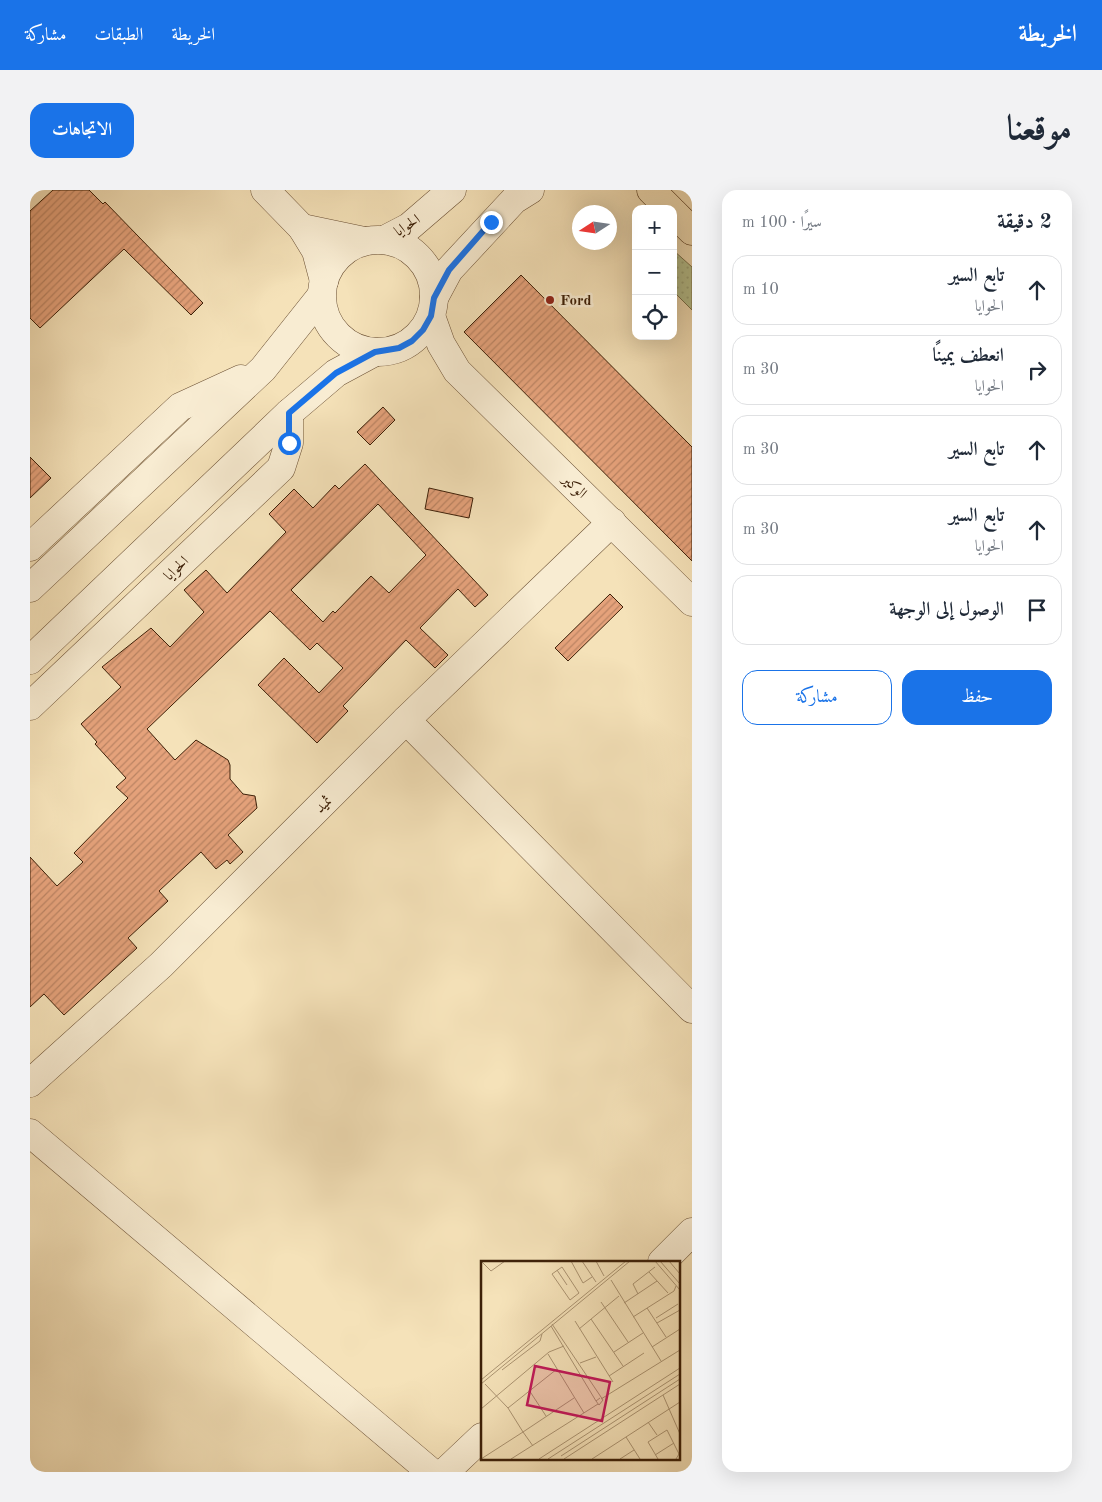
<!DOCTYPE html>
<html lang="ar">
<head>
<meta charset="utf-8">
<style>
	body { margin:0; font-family:"Old Standard TT",Amiri,serif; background:#f2f2f3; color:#1f2937; direction:rtl }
	.controls { position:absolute; right:15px; top:15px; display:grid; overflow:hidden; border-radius:10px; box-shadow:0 5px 20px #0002 }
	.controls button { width:45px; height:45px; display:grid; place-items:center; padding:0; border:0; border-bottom:1px solid #e0e1e3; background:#fff; color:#1f2937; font:25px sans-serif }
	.compass { position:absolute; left:542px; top:15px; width:45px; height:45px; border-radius:50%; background:#fff; box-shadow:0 5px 20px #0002; rotate:258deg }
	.stop { position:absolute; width:15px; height:15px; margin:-11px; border:4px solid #1a73e8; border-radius:50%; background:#fff }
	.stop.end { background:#1a73e8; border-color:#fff; box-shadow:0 1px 5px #0008 }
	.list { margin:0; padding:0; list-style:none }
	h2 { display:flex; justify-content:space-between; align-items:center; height:65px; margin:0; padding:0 20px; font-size:21px }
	h2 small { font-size:16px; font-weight:400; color:#747a83 }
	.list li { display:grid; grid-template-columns:32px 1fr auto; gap:15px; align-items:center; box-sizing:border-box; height:70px; margin:0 10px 10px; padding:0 10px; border:1px solid #e0e1e3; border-radius:15px }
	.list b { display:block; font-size:19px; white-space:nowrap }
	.list p { margin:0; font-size:16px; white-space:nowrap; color:#747a83 }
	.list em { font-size:16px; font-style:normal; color:#747a83 }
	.actions { display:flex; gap:10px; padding:15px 20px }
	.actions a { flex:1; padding:11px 0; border:1px solid #1a73e8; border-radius:15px; text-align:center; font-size:18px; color:#1a73e8 }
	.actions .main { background:#1a73e8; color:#fff }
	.icon { flex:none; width:28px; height:28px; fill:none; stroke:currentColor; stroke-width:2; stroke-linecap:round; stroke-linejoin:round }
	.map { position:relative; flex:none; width:662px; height:1282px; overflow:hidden; direction:ltr; border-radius:15px }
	header { display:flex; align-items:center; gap:30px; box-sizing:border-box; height:70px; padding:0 25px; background:#1a73e8; color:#fff }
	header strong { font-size:24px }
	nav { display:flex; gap:28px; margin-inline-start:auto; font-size:18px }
	.intro { display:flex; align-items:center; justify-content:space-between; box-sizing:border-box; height:120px; padding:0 30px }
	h1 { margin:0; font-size:35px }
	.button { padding:12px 22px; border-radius:15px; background:#1a73e8; color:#fff; font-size:18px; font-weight:700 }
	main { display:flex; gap:30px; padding:0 30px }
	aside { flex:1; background:#fff; border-radius:15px; box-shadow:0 5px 20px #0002 }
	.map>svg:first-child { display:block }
	.grass { fill:url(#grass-dots); stroke:#7a724d }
	.building { fill:url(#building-hatch); stroke:#3d2008; fill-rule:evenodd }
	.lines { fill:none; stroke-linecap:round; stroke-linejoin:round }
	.minor-casing { stroke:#6b5034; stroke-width:29 }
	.major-casing { stroke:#3d2008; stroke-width:29 }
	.minor { stroke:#f8ecd2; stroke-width:28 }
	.major { stroke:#f5e2b9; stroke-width:28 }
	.route { stroke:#1a73e8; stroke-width:6 }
	.poi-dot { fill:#8f2418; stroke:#f8ecd2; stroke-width:2 }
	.labels { text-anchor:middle; stroke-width:5; stroke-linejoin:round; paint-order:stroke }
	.street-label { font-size:15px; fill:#3d2008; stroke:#f8ecd2 }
	.poi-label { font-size:15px; font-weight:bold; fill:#3d2008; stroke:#f8ecd2; text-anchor:start }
	.inset-road { fill:none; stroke:#ab9472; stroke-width:1 }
	.view { fill:#c2185b; fill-opacity:0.15; stroke:#c2185b; stroke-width:2.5 }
	.inset-edge { fill:none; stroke:#3d2008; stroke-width:2.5 }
</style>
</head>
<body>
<header>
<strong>الخريطة</strong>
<nav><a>الخريطة</a><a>الطبقات</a><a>مشاركة</a></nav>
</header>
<div class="intro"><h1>موقعنا</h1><a class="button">الاتجاهات</a></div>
<main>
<aside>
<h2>2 دقيقة<small>سيرًا · 100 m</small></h2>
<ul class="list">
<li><svg class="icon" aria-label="ahead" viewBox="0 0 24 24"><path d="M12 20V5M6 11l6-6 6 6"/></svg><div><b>تابع السير</b><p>الحوايا</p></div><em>10 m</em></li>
<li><svg class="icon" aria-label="right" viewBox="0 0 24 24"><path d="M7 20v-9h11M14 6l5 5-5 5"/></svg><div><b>انعطف يمينًا</b><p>الحوايا</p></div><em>30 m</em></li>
<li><svg class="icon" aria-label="ahead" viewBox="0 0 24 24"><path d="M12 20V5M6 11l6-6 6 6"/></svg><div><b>تابع السير</b></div><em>30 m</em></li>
<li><svg class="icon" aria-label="ahead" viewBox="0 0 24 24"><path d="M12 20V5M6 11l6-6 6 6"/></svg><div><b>تابع السير</b><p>الحوايا</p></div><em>30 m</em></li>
<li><svg class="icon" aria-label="arrive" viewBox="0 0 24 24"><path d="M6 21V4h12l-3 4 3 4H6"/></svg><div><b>الوصول إلى الوجهة</b></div></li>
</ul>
<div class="actions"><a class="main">حفظ</a><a>مشاركة</a></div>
</aside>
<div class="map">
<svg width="662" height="1282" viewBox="0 0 662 1282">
	<defs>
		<pattern id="grass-dots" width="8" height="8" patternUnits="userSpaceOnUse" patternTransform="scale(1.25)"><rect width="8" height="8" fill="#b7c492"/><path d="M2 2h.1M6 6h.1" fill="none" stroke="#9ea87c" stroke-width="1.8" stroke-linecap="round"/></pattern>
		<pattern id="building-hatch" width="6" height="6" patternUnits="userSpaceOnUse" patternTransform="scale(1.25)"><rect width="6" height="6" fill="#e5a27b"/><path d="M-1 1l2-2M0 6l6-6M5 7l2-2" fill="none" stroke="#bb8463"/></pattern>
	</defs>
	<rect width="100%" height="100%" fill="#f5e2b9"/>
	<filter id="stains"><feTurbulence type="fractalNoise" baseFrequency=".004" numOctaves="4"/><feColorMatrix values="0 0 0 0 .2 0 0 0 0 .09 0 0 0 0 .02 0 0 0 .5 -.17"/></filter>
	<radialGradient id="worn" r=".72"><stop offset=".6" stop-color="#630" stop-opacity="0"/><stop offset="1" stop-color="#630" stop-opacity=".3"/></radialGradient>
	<polygon class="grass" points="643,60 662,77 662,120 643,101"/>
	<g class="building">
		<polygon points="23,0 59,0 73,14 75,12 173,113 161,125 94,59 10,138 0,128 0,21"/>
		<polygon points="491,85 662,257 662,371 434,142"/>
		<polygon points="353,217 365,230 340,255 327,242"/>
		<polygon points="0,267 21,288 0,308"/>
		<path d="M335,274L458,405L445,417L428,399L390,438L418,465L405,478L376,450L313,516L318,521L287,553L228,495L254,468L289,503L313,478L287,453L280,460L240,421L117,539L145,570L166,550L198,570L200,575V589L213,604L225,606L227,618L198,645L213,662L200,674L197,670L186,679L171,662L129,701L138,711L98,748L107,758L34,825L14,804L0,817V667L27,696L53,672L44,663L98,608L86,597L96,588L65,554L67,552L51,534L91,497L72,477L121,438L140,457L174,422L154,400L176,380L197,403L256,342L239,324L264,299L283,318L305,295L309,299ZM348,314L396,365L359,403L341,386L305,423L303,421L293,432L261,400Z"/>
		<polygon points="399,298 443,308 439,328 395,319"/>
		<polygon points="580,404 593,417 538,471 525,458"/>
	</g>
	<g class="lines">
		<defs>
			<g id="minor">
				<polyline points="235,0 272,38 286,61 294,91"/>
				<polyline points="272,38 334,51"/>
				<circle cx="348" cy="106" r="56"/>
				<polyline points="354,50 379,37 422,0"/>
				<polyline points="404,108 419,80 484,10 500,0"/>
				<polyline points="401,126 411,154 427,181 662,412"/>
				<polyline points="0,357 150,217 211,189"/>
				<polyline points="0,398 233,179 291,106"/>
				<polyline points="0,470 259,223 306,183 345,162"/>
				<polyline points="0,516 251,278 259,253 259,223"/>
				<polyline points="376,530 662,819"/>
				<polyline points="0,893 131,775 376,530 582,332"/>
				<polyline points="0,943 401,1282"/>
				<polyline points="632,1072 662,1042"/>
				<polyline points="415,1282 452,1247"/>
			</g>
			<g id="major">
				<polyline points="621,0 640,19"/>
				<polyline points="643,22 662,41"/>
			</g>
		</defs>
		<use href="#minor" class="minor-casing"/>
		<use href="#major" class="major-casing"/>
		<use href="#minor" class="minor"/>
		<use href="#major" class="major"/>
	</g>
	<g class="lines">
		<polyline class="route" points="259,253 259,223 306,183 345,162 369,158 382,151 393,140 401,126 404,108 419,80 461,32"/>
	</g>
	<circle class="poi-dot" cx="520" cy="110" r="5"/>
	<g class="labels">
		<g class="street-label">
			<text transform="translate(377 35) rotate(-33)" y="5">الحوايا</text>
			<text transform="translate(545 296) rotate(44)" y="5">الوكير</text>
			<text transform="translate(146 378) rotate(-44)" y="5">الحوايا</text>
			<text transform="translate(293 614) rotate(-45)" y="5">ثميد</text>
		</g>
		<g class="poi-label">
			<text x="530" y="115">Ford</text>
		</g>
	</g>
	<g transform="translate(451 1071)">
		<rect width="199" height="199" fill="#f5e2b9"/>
		<path class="inset-road" d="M0,0L10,10L24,0M90,0L102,22L111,16M101,0L115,21M115,0L123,15M174,0L199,29M179,0L199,23M188,0L199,13M81,6L98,32L89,39L71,13ZM76,9L86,24M168,11L187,32M130,19L180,100M157,33L152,23L174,6M120,41L147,81M143,42L176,20M166,47L185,76M152,56L193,30L195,25M175,57L197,43M110,58L142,105M94,60L132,121M176,62L199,49M71,63L122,139L118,144L115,140L119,137M70,65L115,140M98,68L138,35M171,86L199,68M133,91L162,72M67,93L103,152M99,102L115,96M21,109L59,80L61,73M128,115L163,92M0,119L145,0M0,123L149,0M48,129L65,155M182,134L199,173M120,138L199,89M27,147L76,108M0,148L68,91L83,85M167,161L176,174M145,176L159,198M52,185L42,171L93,137M174,194L193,182M80,195L199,118M0,198L42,171L27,147L4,123M30,198L117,143M58,198L199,107M67,198L199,113M83,198L199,123M111,198L199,141M139,198L153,189M177,198L167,181L186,169L198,193L195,198"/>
		<path class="view" d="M54,105L129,121L121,160L46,144Z"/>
		<rect width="199" height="199" class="inset-edge"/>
	</g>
	<rect width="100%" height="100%" filter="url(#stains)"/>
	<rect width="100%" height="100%" fill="url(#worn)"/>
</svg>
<div class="controls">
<button>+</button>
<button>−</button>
<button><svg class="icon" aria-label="locate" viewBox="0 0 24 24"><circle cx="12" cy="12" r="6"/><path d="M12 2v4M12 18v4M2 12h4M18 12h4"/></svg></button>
</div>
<svg class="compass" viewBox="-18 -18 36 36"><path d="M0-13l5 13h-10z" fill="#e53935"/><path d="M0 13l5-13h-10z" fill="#747a83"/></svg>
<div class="stop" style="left:259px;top:253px"></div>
<div class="stop end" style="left:461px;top:32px"></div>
</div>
</main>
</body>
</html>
